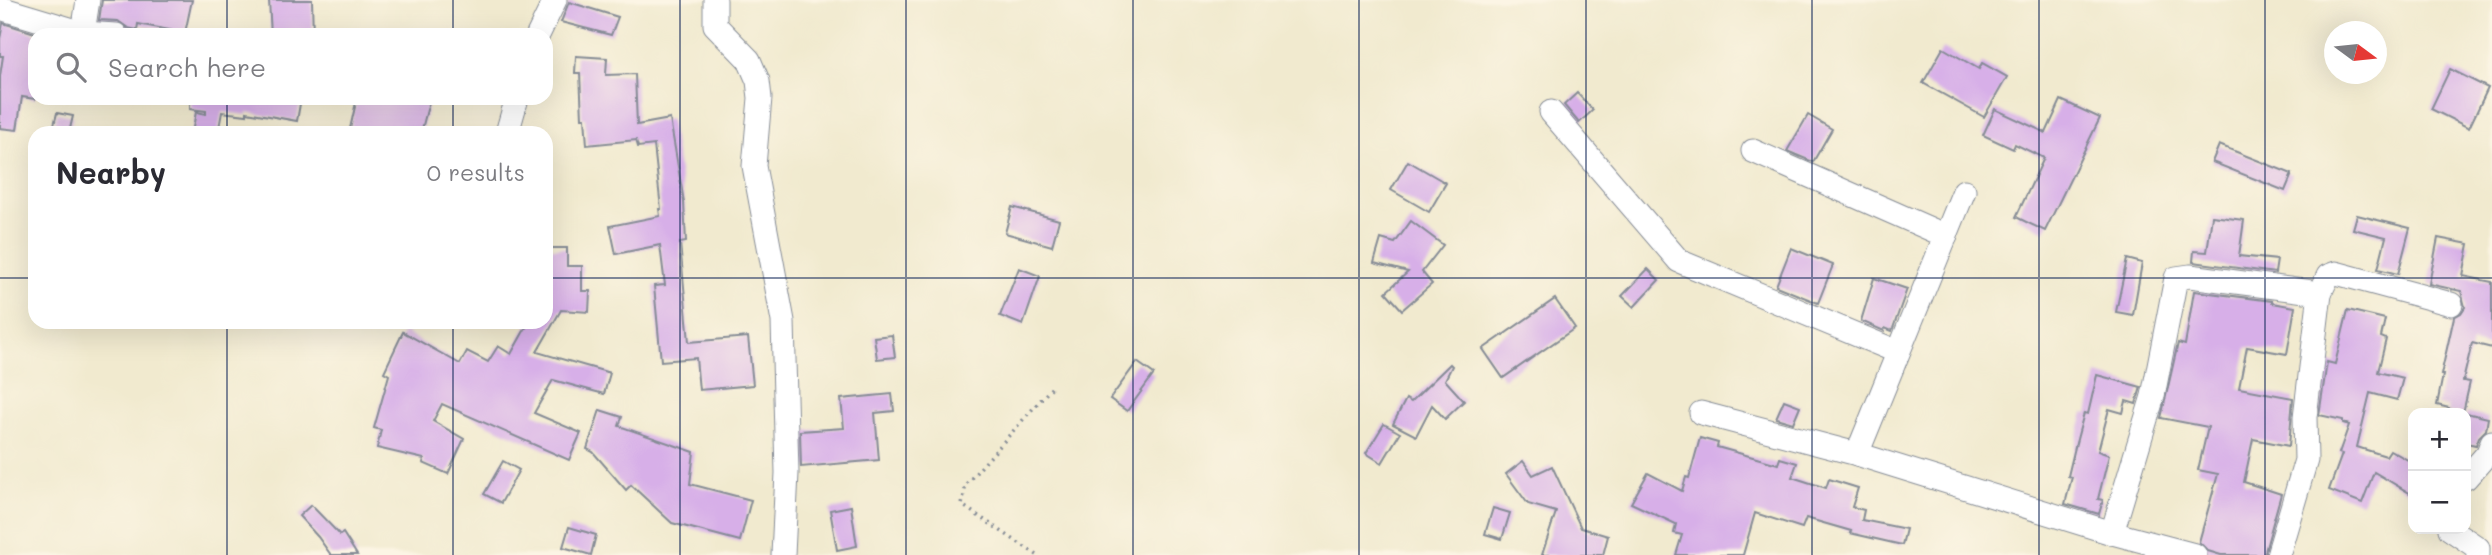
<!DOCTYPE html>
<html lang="en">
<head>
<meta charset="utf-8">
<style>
	body { margin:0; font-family:Mali,sans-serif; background:#f7f7f7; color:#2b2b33 }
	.controls { position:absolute; right:21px; bottom:21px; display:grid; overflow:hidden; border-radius:14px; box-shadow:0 7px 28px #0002 }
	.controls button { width:63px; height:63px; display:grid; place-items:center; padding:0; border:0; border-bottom:2px solid #e1e1e2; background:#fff; color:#2b2b33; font:35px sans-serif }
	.compass { position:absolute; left:2324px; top:21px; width:63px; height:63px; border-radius:50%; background:#fff; box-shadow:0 7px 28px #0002; rotate:105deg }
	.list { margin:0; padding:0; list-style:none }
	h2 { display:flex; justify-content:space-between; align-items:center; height:91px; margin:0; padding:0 28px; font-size:30px }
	h2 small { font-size:23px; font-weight:400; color:#7c7c81 }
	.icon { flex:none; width:38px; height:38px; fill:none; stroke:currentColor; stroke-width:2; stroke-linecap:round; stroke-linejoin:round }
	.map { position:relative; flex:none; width:2492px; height:555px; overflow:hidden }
	.search { position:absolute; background:#fff; box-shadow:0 7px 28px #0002; left:28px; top:28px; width:525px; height:77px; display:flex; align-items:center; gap:18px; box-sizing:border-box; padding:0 24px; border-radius:21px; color:#7c7c81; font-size:26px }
	.panel { position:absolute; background:#fff; box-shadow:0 7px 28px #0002; left:28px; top:126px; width:525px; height:203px; border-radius:21px }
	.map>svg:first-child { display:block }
	.building { fill:#d7afe8 }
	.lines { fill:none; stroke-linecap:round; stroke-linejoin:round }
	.minor-casing { stroke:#868c96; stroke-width:25 }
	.path { stroke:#868c96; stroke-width:3.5; stroke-dasharray:2 5; stroke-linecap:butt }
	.minor { stroke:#fff; stroke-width:23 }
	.grid { fill:none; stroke:#1b2f5e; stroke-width:2; stroke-opacity:0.55 }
</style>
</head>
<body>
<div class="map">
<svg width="2492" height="555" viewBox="0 0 2492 555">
	<rect width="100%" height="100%" fill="#fcf5e5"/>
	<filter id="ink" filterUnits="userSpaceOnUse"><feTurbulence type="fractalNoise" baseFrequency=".0143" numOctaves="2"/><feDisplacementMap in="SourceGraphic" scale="14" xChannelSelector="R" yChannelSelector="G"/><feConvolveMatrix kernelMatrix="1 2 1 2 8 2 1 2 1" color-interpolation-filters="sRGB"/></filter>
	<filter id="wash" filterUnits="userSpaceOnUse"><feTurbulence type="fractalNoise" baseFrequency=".00686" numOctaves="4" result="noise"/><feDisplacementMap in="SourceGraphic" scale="28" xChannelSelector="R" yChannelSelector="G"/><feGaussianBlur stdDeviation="1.57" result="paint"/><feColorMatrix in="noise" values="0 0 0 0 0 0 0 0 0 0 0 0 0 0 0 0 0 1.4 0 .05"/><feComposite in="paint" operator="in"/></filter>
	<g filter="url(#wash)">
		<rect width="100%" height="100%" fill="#f1eacf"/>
		<g id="blocks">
			<g class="building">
				<polygon points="102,0 192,0 185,33 138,24 137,30 128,28 118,21 99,20"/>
				<polygon points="269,0 312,0 313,35 271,35"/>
				<polygon points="569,2 618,17 611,35 561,22"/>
				<polygon points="3,23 35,33 35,99 22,97 17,130 0,128 0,76 3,56 0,56 0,39"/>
				<polygon points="1943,48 1979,69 1982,63 2007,77 1984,117 1923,83"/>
				<polygon points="576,56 607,58 606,75 635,74 637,125 670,119 684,202 686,242 680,243 689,342 748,337 753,385 699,390 696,358 661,361 654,286 665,285 660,245 616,254 610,226 660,216 659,209 661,209 654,145 638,147 636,140 587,145 585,118 582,118 580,73 575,73"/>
				<polygon points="2450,69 2488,88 2469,128 2431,109"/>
				<polygon points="1577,93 1593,110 1579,123 1564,105"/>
				<polygon points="190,98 301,98 297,121 247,112 247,115 222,112 218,133 192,133 196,112 206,114 206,111 190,109"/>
				<polygon points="357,98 430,98 421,133 349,133"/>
				<polygon points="2061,100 2100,118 2045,231 2016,217 2044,158 2015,144 2013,149 1983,135 1995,109 2046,133"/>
				<polygon points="57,113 73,116 69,133 52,133"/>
				<polygon points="1808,115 1832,129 1813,162 1787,151"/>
				<polygon points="2219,145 2292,174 2285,191 2212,162"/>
				<polygon points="1408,161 1446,183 1429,212 1391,190"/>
				<polygon points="1012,207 1059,220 1052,246 1005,233"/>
				<polygon points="2357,215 2410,228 2398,274 2378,269 2386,237 2353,229"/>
				<polygon points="2212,216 2244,220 2239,256 2277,260 2275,273 2193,262 2194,251 2207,252"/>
				<polygon points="1411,221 1443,245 1422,272 1432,284 1402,310 1386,292 1408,272 1374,263 1381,239 1395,243"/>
				<polygon points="2438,238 2469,244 2463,276 2492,282 2492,348 2472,343 2463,381 2470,382 2463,413 2447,413 2449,408 2437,405 2443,375 2441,375 2454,317 2461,313 2465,307 2461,291 2429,284"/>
				<polygon points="547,248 567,248 567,266 582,266 582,291 590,291 589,312 561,310 537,352 610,373 604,394 553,380 534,413 581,433 569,460 442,404 433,421 464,439 448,474 423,463 424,459 377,448 381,430 374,428 389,375 384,372 403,332 460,364 467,351 488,362 498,346 511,354 529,322 546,322"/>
				<polygon points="1791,248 1833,265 1818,303 1776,286"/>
				<polygon points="2127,259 2142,263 2133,315 2116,312"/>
				<polygon points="1019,268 1040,276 1023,325 1000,316"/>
				<polygon points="1648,269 1659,280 1634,307 1622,296"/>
				<polygon points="1874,278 1907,289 1892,331 1885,328 1884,331 1861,321"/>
				<polygon points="2194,291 2272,301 2272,303 2295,307 2287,354 2247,347 2239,388 2293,398 2289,446 2253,439 2244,482 2281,494 2264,555 2221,555 2208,551 2199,542 2218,474 2198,470 2208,427 2161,418 2178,343 2185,345"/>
				<polygon points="1555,299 1575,328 1503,378 1483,349"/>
				<polygon points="2348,310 2385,319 2381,337 2386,339 2378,372 2403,378 2397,400 2370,393 2357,447 2386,456 2390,450 2413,463 2413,495 2374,472 2362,503 2329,490 2342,454 2339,453 2349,425 2343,423 2343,420 2319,415 2327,362 2335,364"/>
				<polygon points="892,335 895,357 877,359 874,337"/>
				<polygon points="1137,362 1154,374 1127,411 1110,399"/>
				<polygon points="1450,364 1452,366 1445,380 1464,401 1445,419 1432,405 1416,436 1393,424 1406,399 1411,402"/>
				<polygon points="2097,375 2141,387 2136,404 2126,401 2123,413 2109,409 2098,451 2109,455 2098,499 2103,500 2099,514 2065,504 2072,477 2068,476 2076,443 2084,413 2088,414"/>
				<polygon points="892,394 894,411 875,413 879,460 801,467 800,431 844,428 841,399"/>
				<polygon points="1784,400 1800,406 1793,423 1776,418"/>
				<polygon points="600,410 622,417 619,426 694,452 690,484 751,500 740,541 672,523 631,485 626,490 593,452 587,449"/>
				<polygon points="2466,413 2488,418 2486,430 2479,437 2476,445 2466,443"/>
				<polygon points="1384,424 1400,433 1382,463 1366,453"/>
				<polygon points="1700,438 1718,443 1717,447 1778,464 1780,458 1797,463 1792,477 1826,488 1829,479 1858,488 1852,507 1864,510 1862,520 1906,529 1902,545 1850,533 1851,531 1806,518 1802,528 1755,513 1743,555 1676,555 1682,535 1674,533 1676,524 1631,503 1648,473 1682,491 1686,477 1689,478"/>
				<polygon points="503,461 519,470 501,503 484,494"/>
				<polygon points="1523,461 1533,475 1552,466 1581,528 1608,536 1603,555 1542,555 1556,512 1528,504 1506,474"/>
				<polygon points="311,505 340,535 343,533 357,555 331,555 318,537 299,516"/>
				<polygon points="851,506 857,546 837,550 830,510"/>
				<polygon points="1493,508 1510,513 1502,539 1485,534"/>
				<polygon points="569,527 596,535 591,555 563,547"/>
			</g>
		</g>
	</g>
	<g filter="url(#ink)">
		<use href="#blocks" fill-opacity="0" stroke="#868c96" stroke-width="2"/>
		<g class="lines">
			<defs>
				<g id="minor">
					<polyline points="715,0 715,25 749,60 758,81 760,98 754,166 783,321 787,473 783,555"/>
					<polyline points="0,8 83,33 116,35"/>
					<polyline points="83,33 88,0"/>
					<polyline points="538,35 555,0"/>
					<polyline points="1551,112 1679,261 1898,352"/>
					<polyline points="507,133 517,98"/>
					<polyline points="1753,151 1946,236"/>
					<polyline points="2320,293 2328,276 2336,273 2451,304"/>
					<polyline points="1701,413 1857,454 2112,533 2195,555"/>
					<polyline points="1857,454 1964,191"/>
					<polyline points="2466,478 2488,453 2492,442"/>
					<polyline points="2450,529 2478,548 2478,555"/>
					<polyline points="2112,533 2153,396 2176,278 2190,276 2320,293 2305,417 2306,460 2278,555"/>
				</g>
			</defs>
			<use href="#minor" class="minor-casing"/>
			<polyline class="path" points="1037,555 962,505 966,484 1053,386"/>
			<use href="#minor" class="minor"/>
		</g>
	</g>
	<path class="grid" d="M227,0V35M453,0V35M680,0V555M906,0V555M1133,0V555M1359,0V555M1586,0V555M1812,0V555M2039,0V555M2265,0V555M227,98V133M453,98V133M0,278H35M546,278H2492M227,322V555M453,322V555"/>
</svg>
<div class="controls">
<button>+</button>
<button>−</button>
</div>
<svg class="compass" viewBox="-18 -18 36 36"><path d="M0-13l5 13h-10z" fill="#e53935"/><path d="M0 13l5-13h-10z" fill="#7c7c81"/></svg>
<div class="search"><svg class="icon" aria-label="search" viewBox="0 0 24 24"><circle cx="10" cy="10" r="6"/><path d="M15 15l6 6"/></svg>Search here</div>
<section class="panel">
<h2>Nearby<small>0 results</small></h2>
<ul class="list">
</ul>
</section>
</div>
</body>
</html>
